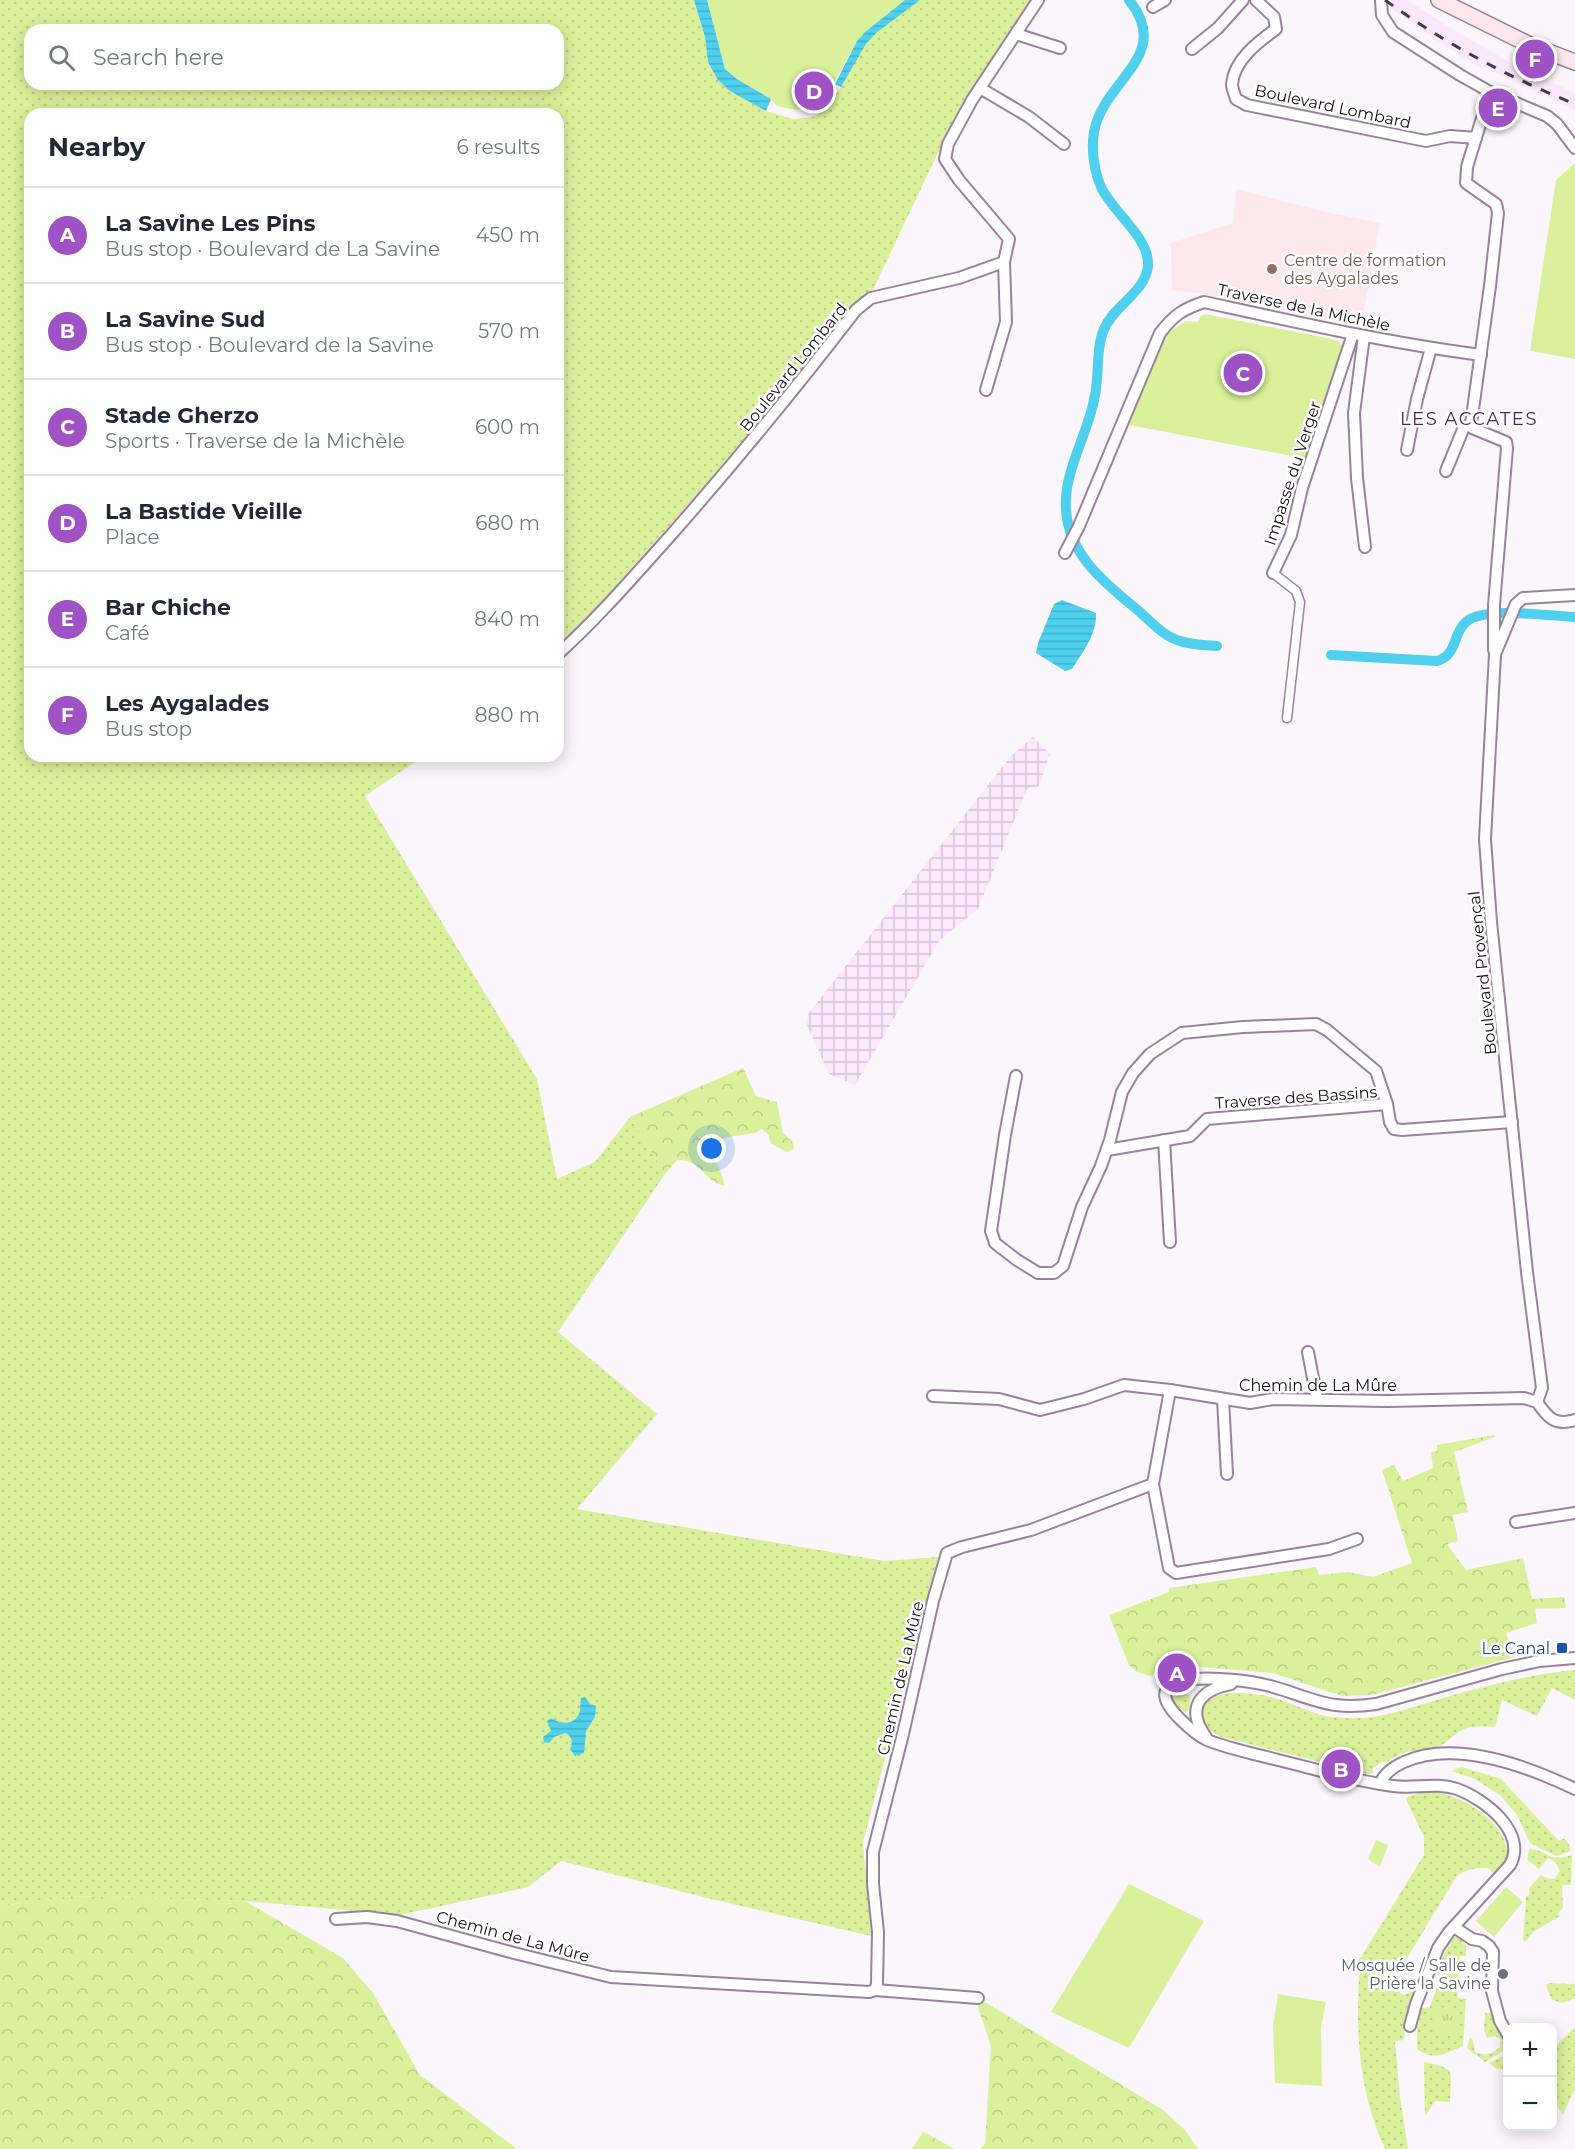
<!DOCTYPE html>
<html lang="en">
<head>
<meta charset="utf-8">
<style>
	body { margin:0; font-family:Montserrat,sans-serif; background:#f2f2f3; color:#1f2937 }
	.controls { position:absolute; right:18px; bottom:18px; display:grid; overflow:hidden; border-radius:12px; box-shadow:0 3px 15px #0003 }
	.controls button { width:54px; height:54px; display:grid; place-items:center; padding:0; border:0; border-bottom:2px solid #e0e1e3; background:#fff; color:#1f2937; font:30px sans-serif }
	.you { position:absolute; left:712px; top:1149px; width:21px; height:21px; margin:-15px; border:4px solid #fff; border-radius:50%; background:#1a73e8; box-shadow:0 0 0 9px #1a73e833 }
	.badge { display:grid; place-items:center; width:39px; height:39px; border-radius:50%; background:#9f52c4; color:#fff; font-size:20px; font-weight:700 }
	.pin { position:absolute; translate:-50% -50%; border:3px solid #fff; box-shadow:0 2px 6px #0006 }
	.list { margin:0; padding:0; list-style:none }
	h2 { display:flex; justify-content:space-between; align-items:center; height:78px; margin:0; padding:0 24px; font-size:26px }
	h2 small { font-size:20px; font-weight:400; color:#747a83 }
	.list li { display:grid; grid-template-columns:39px 1fr auto; gap:18px; align-items:center; box-sizing:border-box; height:96px; padding:0 24px; border-top:2px solid #e0e1e3 }
	.list b { display:block; font-size:22px; white-space:nowrap }
	.list p { margin:0; font-size:20px; white-space:nowrap; color:#747a83 }
	.list em { font-size:20px; font-style:normal; color:#747a83 }
	.icon { flex:none; width:33px; height:33px; fill:none; stroke:currentColor; stroke-width:2; stroke-linecap:round; stroke-linejoin:round }
	.map { position:relative; flex:none; width:1575px; height:2149px; overflow:hidden }
	.search { position:absolute; background:#fff; box-shadow:0 3px 15px #0003; left:24px; top:24px; width:540px; height:66px; display:flex; align-items:center; gap:15px; box-sizing:border-box; padding:0 21px; border-radius:18px; color:#747a83; font-size:22px }
	.panel { position:absolute; background:#fff; box-shadow:0 3px 15px #0003; left:24px; top:108px; width:540px; height:654px; border-radius:18px }
	.map>svg:first-child { display:block }
	.industrial { fill:url(#industrial-grid) }
	.education { fill:#fde8ed }
	.built { fill:#fbe8fd }
	.grass { fill:url(#grass-dots); fill-rule:evenodd }
	.forest { fill:url(#forest-crowns) }
	.park { fill:url(#park-tufts) }
	.garden { fill:#dbf09a }
	.water { fill:url(#water-rules) }
	.lines { fill:none; stroke-linecap:round; stroke-linejoin:round }
	.canal { stroke:#4fd0ee; stroke-width:10 }
	.pedestrian-casing { stroke:#99829d; stroke-width:11 }
	.minor-casing { stroke:#99829d; stroke-width:14 }
	.secondary-casing { stroke:#99829d; stroke-width:18 }
	.pedestrian { stroke:#fff; stroke-width:8 }
	.minor { stroke:#fff; stroke-width:10 }
	.secondary { stroke:#fce7ed; stroke-width:15 }
	.rail { stroke:#433c44; stroke-width:3; stroke-dasharray:10 10; stroke-linecap:butt }
	.education-dot { fill:#8d6e63; stroke:#fff; stroke-width:2 }
	.transit-dot { fill:#1a4fb4; stroke:#fff; stroke-width:2 }
	.worship-dot { fill:#6b7280; stroke:#fff; stroke-width:2 }
	.labels { text-anchor:middle; stroke-width:5; stroke-linejoin:round; paint-order:stroke }
	.street-label { font-size:16px; fill:#150d16; stroke:#fff }
	.education-label { font-size:16px; fill:#785e54; stroke:#fff; text-anchor:start }
	.transit-label { font-size:16px; fill:#164399; stroke:#fff; text-anchor:end }
	.worship-label { font-size:16px; fill:#5b616d; stroke:#fff; text-anchor:end }
	.neighbourhood-label { font-size:18px; letter-spacing:1.5px; fill:#4a255c; stroke:#fff }
</style>
</head>
<body>
<div class="map">
<svg width="1575" height="2149" viewBox="0 0 1575 2149">
	<defs>
		<pattern id="industrial-grid" width="8" height="8" patternUnits="userSpaceOnUse" patternTransform="scale(1.5)"><rect width="8" height="8" fill="#fbe8fd"/><path d="M0 4h8M4 0v8" fill="none" stroke="#d6c6d8"/></pattern>
		<pattern id="grass-dots" width="8" height="8" patternUnits="userSpaceOnUse" patternTransform="scale(1.5)"><rect width="8" height="8" fill="#dbf09a"/><path d="M2 2h.1M6 6h.1" fill="none" stroke="#bbcd84" stroke-width="1.8" stroke-linecap="round"/></pattern>
		<pattern id="forest-crowns" width="20" height="18" patternUnits="userSpaceOnUse" patternTransform="scale(1.5)"><rect width="20" height="18" fill="#dbf09a"/><path d="M2 6a3 3 0 1 1 6 0M12 15a3 3 0 1 1 6 0" fill="none" stroke="#bbcd84"/></pattern>
		<pattern id="park-tufts" width="24" height="20" patternUnits="userSpaceOnUse" patternTransform="scale(1.5)"><rect width="24" height="20" fill="#dbf09a"/><path d="M3 7l-1-3M5 7V3M7 7l1-3M15 17l-1-3M17 17v-4M19 17l1-3" fill="none" stroke="#bbcd84"/></pattern>
		<pattern id="water-rules" width="6" height="5" patternUnits="userSpaceOnUse" patternTransform="scale(1.5)"><rect width="6" height="5" fill="#4fd0ee"/><path d="M0 2.5h6" fill="none" stroke="#44b1cb"/></pattern>
	</defs>
	<rect width="100%" height="100%" fill="#fbf6fc"/>
	<polygon class="industrial" points="1033,737 1050,754 1039,786 1027,789 978,909 939,941 855,1085 829,1074 806,1023 808,1014 1010,757"/>
	<polygon class="education" points="1236,189 1321,211 1380,223 1361,327 1199,293 1172,291 1171,247 1168,244 1233,223"/>
	<polygon class="built" points="1390,0 1407,0 1454,30 1518,67 1575,93 1575,110 1465,59 1390,8"/>
	<g class="grass">
		<path d="M0,0H694L705,37L708,62L766,111L793,119L814,117L827,106L841,87L866,44L876,33L920,0H1030L954,119L873,290L864,295L726,462L588,617L558,643V114H30V756H424L365,796L537,1079L557,1179L595,1162L630,1117L665,1174L558,1332L657,1414L577,1509L884,1561L938,1557L863,1842L871,1936L707,1898L561,1861L528,1887L400,1915L245,1901L73,1896L0,1906ZM30,30H558V84H30Z"/>
		<path d="M1575,1670V1700L1552,1688L1537,1716L1502,1700L1495,1727C1485,1727 1471,1725 1462,1730C1452,1735 1446,1745 1435,1748C1412,1754 1409,1746 1386,1763L1382,1762L1373,1768V1773L1368,1774L1222,1737C1213,1733 1205,1728 1203,1718C1198,1684 1256,1693 1274,1698C1293,1703 1312,1714 1330,1717C1340,1718 1352,1718 1362,1718C1387,1717 1414,1706 1437,1700C1485,1686 1526,1675 1575,1670Z"/>
		<polygon points="1178,1693 1189,1695 1191,1698 1188,1711 1185,1712 1173,1703 1172,1697"/>
		<polygon points="1462,1767 1501,1779 1559,1841 1565,1838 1569,1845 1571,1851 1556,1856 1530,1843 1517,1815 1501,1796 1475,1779 1451,1771"/>
		<path d="M1420,1793C1428,1793 1437,1792 1444,1794C1472,1802 1510,1826 1507,1859L1493,1873L1488,1868C1476,1868 1465,1869 1456,1877L1409,1955L1387,1985L1404,1995L1416,1989L1405,2025L1404,2040L1395,2041L1400,2097L1408,2149H1385C1365,2106 1358,2060 1358,2013C1358,1996 1360,1979 1358,1962L1424,1855V1837L1406,1799L1409,1796Z"/>
		<path d="M1529,1849C1550,1850 1545,1863 1572,1855L1571,1885H1562L1563,1908L1558,1914L1560,1916L1533,1932L1525,1942L1523,1940L1526,1900L1525,1898L1530,1893L1529,1888L1541,1875L1546,1878L1554,1879L1560,1871L1555,1862L1548,1858L1539,1869L1527,1860Z"/>
		<path d="M1453,1937H1458L1466,1945V1956H1460L1457,1998L1466,1999L1463,2046C1446,2053 1434,2062 1417,2049V2028L1422,2008L1430,2007L1442,1973L1436,1970Z"/>
		<polygon points="1548,1983 1575,1984 1575,1998 1562,2003 1552,2000 1546,1985"/>
		<path d="M1485,2013H1494V2026L1507,2041V2049L1485,2062L1467,2048L1470,2037L1473,2040L1475,2052C1485,2056 1492,2055 1500,2047V2039L1496,2036L1487,2038L1484,2030Z"/>
		<polygon points="1575,2027 1575,2089 1563,2114 1553,2101 1553,2049"/>
		<polygon points="1507,2054 1507,2070 1497,2069 1489,2063"/>
		<path d="M1424,2062C1457,2069 1451,2070 1450,2102L1435,2101L1425,2116Z"/>
	</g>
	<g class="forest">
		<path d="M743,1068L756,1096L777,1102L783,1133L792,1141L794,1149L787,1152L770,1143L769,1135L762,1129L755,1133L728,1137L709,1145C714,1159 722,1172 725,1186C701,1180 704,1160 677,1160L665,1174L630,1117Z"/>
		<polygon points="1494,1435 1495,1437 1454,1452 1468,1512 1453,1515 1458,1541 1447,1544 1466,1570 1523,1558 1532,1599 1564,1597 1566,1608 1535,1609 1537,1623 1506,1633 1515,1657 1372,1695 1342,1696 1273,1673 1189,1666 1166,1669 1150,1676 1137,1672 1129,1665 1109,1615 1169,1592 1169,1588 1316,1567 1319,1575 1348,1572 1373,1577 1412,1563 1382,1470 1394,1465 1403,1481 1433,1468 1431,1452 1437,1451 1437,1445"/>
		<polygon points="73,1896 245,1901 343,1958 373,1993 420,2075 517,2149 0,2149 0,1906"/>
		<polygon points="976,2001 985,2002 1163,2110 1185,2130 1198,2149 980,2149 985,2144 991,2046"/>
		<polygon points="923,2132 955,2149 912,2149"/>
	</g>
	<polygon class="park" points="1434,2007 1458,2008 1456,2033 1433,2031"/>
	<g class="garden">
		<polygon points="707,0 905,0 865,32 857,41 825,99 818,105 809,108 796,110 777,106 771,99 737,79 725,69"/>
		<polygon points="1575,163 1575,359 1530,351 1556,180"/>
		<polygon points="1205,314 1332,339 1340,342 1343,349 1308,459 1129,425 1167,334 1185,321 1198,322 1201,316"/>
		<polygon points="1376,1840 1388,1845 1380,1867 1368,1859"/>
		<polygon points="1129,1884 1204,1921 1129,2048 1051,2012"/>
		<polygon points="1506,1887 1523,1902 1494,1937 1476,1921"/>
		<polygon points="1278,1994 1326,2002 1321,2028 1322,2086 1275,2083 1273,2026"/>
	</g>
	<g class="water">
		<polygon points="694,0 707,0 725,69 737,79 771,99 766,111 730,91 718,80 708,62 705,37"/>
		<polygon points="905,0 920,0 876,33 866,44 841,87 835,84 857,41 865,32"/>
		<path d="M1062,600L1096,613C1097,634 1083,652 1072,669L1065,671L1036,653L1038,643L1054,604Z"/>
		<path d="M585,1697L590,1704L596,1706L595,1717L586,1731L584,1753L575,1756L570,1749C573,1742 573,1737 565,1733L554,1737L549,1743L544,1742L543,1737L551,1731L547,1721L551,1718C560,1724 573,1726 579,1714C581,1709 580,1703 581,1698Z"/>
	</g>
	<g class="lines">
		<g class="canal">
			<path d="M1129,0C1174,56 1103,80 1094,132C1091,150 1094,172 1102,189C1114,213 1150,238 1148,266C1145,293 1114,305 1104,329C1095,351 1100,377 1094,400C1087,436 1063,473 1066,510C1069,557 1108,585 1141,613C1152,623 1163,635 1177,640C1190,645 1203,645 1217,646"/>
			<path d="M1331,655L1437,661C1458,655 1452,634 1466,622C1483,606 1551,616 1575,617"/>
		</g>
		<defs>
			<polyline id="pedestrian" points="1273,573 1296,591 1300,602 1287,718"/>
			<g id="minor">
				<path d="M1256,0L1274,17L1276,29C1258,42 1234,60 1232,84C1232,89 1235,95 1236,99L1247,105L1426,141L1450,136L1476,138"/>
				<polyline points="1381,0 1382,15 1393,32 1460,75 1490,92 1547,116 1557,124 1575,148"/>
				<polyline points="1153,7 1165,0"/>
				<polyline points="1016,34 1060,48"/>
				<polyline points="1192,49 1218,28 1243,0"/>
				<polyline points="980,88 1029,117 1064,144"/>
				<polyline points="1490,92 1467,167 1466,183 1496,204 1498,213 1490,286 1471,424 1472,428 1506,442 1507,448 1494,605 1494,650"/>
				<polyline points="1364,336 1354,413 1357,478 1365,547"/>
				<polyline points="986,390 1006,322 1004,262"/>
				<polyline points="1407,450 1417,399 1431,348"/>
				<polyline points="1446,471 1464,427 1471,424"/>
				<path d="M1065,553L1079,526L1160,333C1174,315 1183,309 1204,302C1296,322 1388,343 1481,355"/>
				<polyline points="1273,573 1291,535 1302,488 1353,334"/>
				<path d="M558,654C599,617 634,576 671,535C735,462 797,387 856,310L871,298L959,278L1004,262L1009,239L959,180L945,159L948,144L972,100L1038,0"/>
				<polyline points="1016,1076 1005,1135 991,1231 995,1243 1017,1260 1038,1273 1054,1273 1063,1266 1082,1207 1101,1166 1110,1140 1122,1092 1133,1073 1150,1054 1182,1033 1243,1027 1316,1024 1327,1030 1376,1071 1387,1104 1390,1122 1394,1129 1402,1130 1512,1122"/>
				<polyline points="1164,1140 1170,1242"/>
				<polyline points="1107,1150 1190,1136 1207,1119 1387,1104"/>
				<polyline points="1308,1352 1317,1399"/>
				<polyline points="933,1396 999,1399 1040,1410 1084,1399 1124,1385 1170,1390"/>
				<polyline points="1223,1399 1227,1474"/>
				<polyline points="1537,1402 1542,1388 1527,1272 1491,922 1485,839 1495,654 1516,604 1523,598 1575,595"/>
				<polyline points="1153,1484 1169,1568 1176,1573 1329,1549 1357,1539"/>
				<polyline points="1516,1522 1575,1513"/>
				<path d="M1206,1737C1185,1708 1200,1690 1231,1684"/>
				<path d="M1380,1784C1384,1773 1393,1767 1404,1762C1456,1739 1527,1766 1575,1789"/>
				<path d="M336,1919L367,1917L397,1921L514,1953L611,1977L869,1992L875,1990L877,1984L878,1932L873,1884V1852L903,1734L933,1601L947,1553L962,1547L1031,1530L1153,1484L1170,1390L1250,1403L1273,1399L1388,1401L1524,1398L1537,1402C1548,1418 1555,1426 1575,1420"/>
				<polyline points="1454,1927 1472,1939 1482,1941 1489,1946 1493,1952 1492,1991 1500,2021 1508,2035"/>
				<polyline points="875,1990 978,1998"/>
				<path d="M1410,2026L1416,2004L1438,1948L1449,1932L1510,1865C1528,1833 1485,1799 1457,1789C1436,1782 1414,1789 1393,1786C1354,1781 1316,1769 1278,1760C1255,1754 1230,1749 1207,1740C1196,1735 1187,1726 1179,1718C1126,1664 1241,1679 1266,1685C1289,1690 1312,1702 1336,1705C1349,1707 1363,1706 1376,1704L1502,1669L1539,1661L1575,1658"/>
			</g>
			<polyline id="secondary" points="1439,0 1530,45 1575,62"/>
		</defs>
		<use href="#pedestrian" class="pedestrian-casing"/>
		<use href="#minor" class="minor-casing"/>
		<use href="#secondary" class="secondary-casing"/>
		<use href="#pedestrian" class="pedestrian"/>
		<use href="#minor" class="minor"/>
		<use href="#secondary" class="secondary"/>
		<path class="rail" d="M1385,0C1444,43 1508,77 1575,104"/>
	</g>
	<circle class="education-dot" cx="1272" cy="269" r="6"/>
	<rect class="transit-dot" x="1556" y="1642" width="12" height="12" rx="3"/>
	<circle class="worship-dot" cx="1503" cy="1974" r="6"/>
	<g class="labels">
		<g class="street-label">
			<text transform="translate(1333 106) rotate(12)" y="6">Boulevard Lombard</text>
			<text transform="translate(1304 307) rotate(12)" y="6">Traverse de la Michèle</text>
			<text transform="translate(793 367) rotate(-51)" y="6">Boulevard Lombard</text>
			<text transform="translate(1292 473) rotate(-72)" y="6">Impasse du Verger</text>
			<text transform="translate(1482 973) rotate(-96)" y="6">Boulevard Provençal</text>
			<text transform="translate(1296 1097) rotate(-4)" y="6">Traverse des Bassins</text>
			<text x="1318" y="1391">Chemin de La Mûre</text>
			<text transform="translate(900 1678) rotate(-77)" y="6">Chemin de La Mûre</text>
			<text transform="translate(513 1936) rotate(15)" y="6">Chemin de La Mûre</text>
		</g>
		<g class="education-label">
			<text x="1284" y="266">Centre de formation<tspan x="1284" dy="18">des Aygalades</tspan></text>
		</g>
		<g class="transit-label">
			<text x="1550" y="1654">Le Canal</text>
		</g>
		<g class="worship-label">
			<text x="1491" y="1971">Mosquée / Salle de<tspan x="1491" dy="18">Prière la Savine</tspan></text>
		</g>
		<g class="neighbourhood-label">
			<text x="1469" y="425">LES ACCATES</text>
		</g>
	</g>
</svg>
<div class="controls">
<button>+</button>
<button>−</button>
</div>
<div class="you"></div>
<div class="pin badge" style="left:1177px;top:1673px">A</div>
<div class="pin badge" style="left:1341px;top:1769px">B</div>
<div class="pin badge" style="left:1243px;top:373px">C</div>
<div class="pin badge" style="left:814px;top:91px">D</div>
<div class="pin badge" style="left:1498px;top:108px">E</div>
<div class="pin badge" style="left:1535px;top:59px">F</div>
<div class="search"><svg class="icon" aria-label="search" viewBox="0 0 24 24"><circle cx="10" cy="10" r="6"/><path d="M15 15l6 6"/></svg>Search here</div>
<section class="panel">
<h2>Nearby<small>6 results</small></h2>
<ul class="list">
<li><span class="badge">A</span><div><b>La Savine Les Pins</b><p>Bus stop · Boulevard de La Savine</p></div><em>450 m</em></li>
<li><span class="badge">B</span><div><b>La Savine Sud</b><p>Bus stop · Boulevard de la Savine</p></div><em>570 m</em></li>
<li><span class="badge">C</span><div><b>Stade Gherzo</b><p>Sports · Traverse de la Michèle</p></div><em>600 m</em></li>
<li><span class="badge">D</span><div><b>La Bastide Vieille</b><p>Place</p></div><em>680 m</em></li>
<li><span class="badge">E</span><div><b>Bar Chiche</b><p>Café</p></div><em>840 m</em></li>
<li><span class="badge">F</span><div><b>Les Aygalades</b><p>Bus stop</p></div><em>880 m</em></li>
</ul>
</section>
</div>
</body>
</html>
